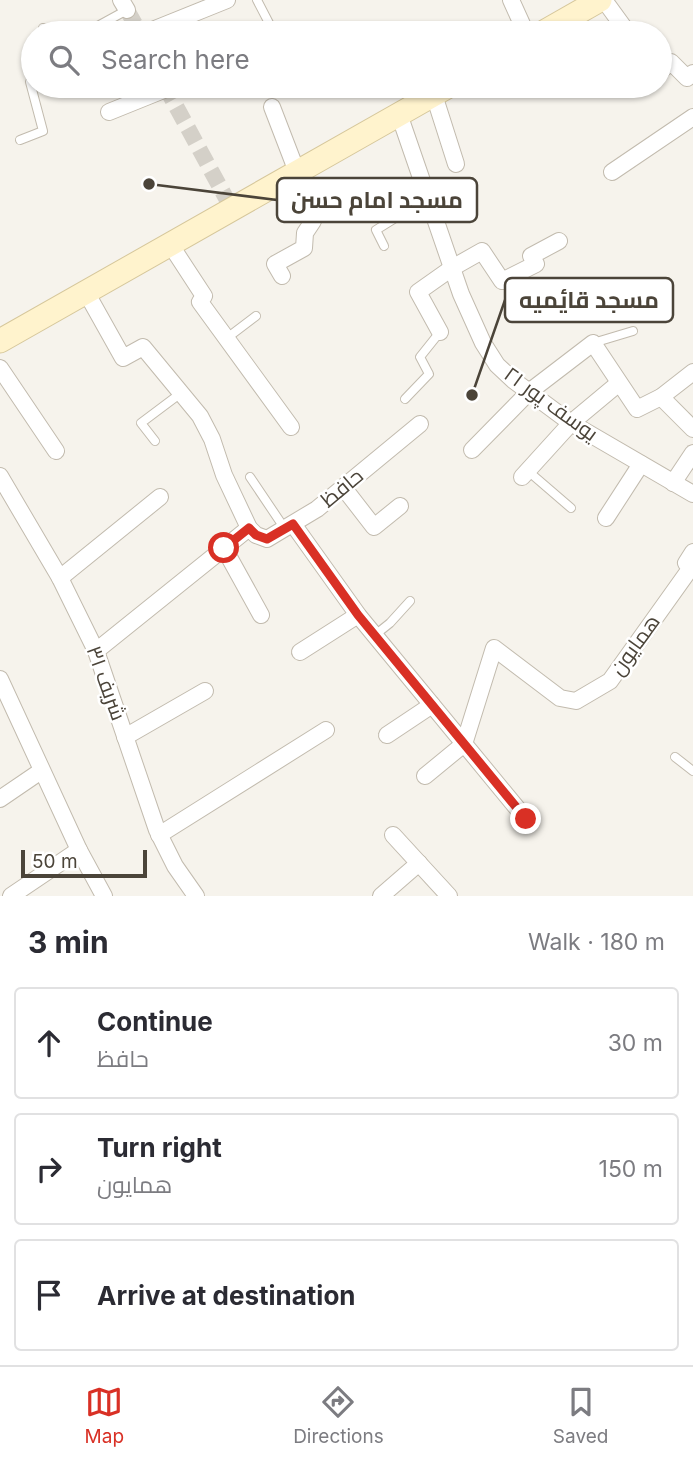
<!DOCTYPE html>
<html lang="en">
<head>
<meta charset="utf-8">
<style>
	body { margin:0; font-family:Inter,Cairo,sans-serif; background:#f7f7f7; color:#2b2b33 }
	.scale { position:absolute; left:21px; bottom:18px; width:126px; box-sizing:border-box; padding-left:7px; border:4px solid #4b4439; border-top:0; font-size:19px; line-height:24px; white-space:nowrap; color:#4b4439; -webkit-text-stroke:5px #fff; paint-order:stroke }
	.stop { position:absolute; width:21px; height:21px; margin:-16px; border:5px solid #d93025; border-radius:50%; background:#fff }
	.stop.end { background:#d93025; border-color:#fff; box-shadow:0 2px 7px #0008 }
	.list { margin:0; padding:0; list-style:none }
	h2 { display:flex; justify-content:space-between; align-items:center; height:91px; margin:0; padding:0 28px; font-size:30px }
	h2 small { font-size:23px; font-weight:400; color:#7c7c81 }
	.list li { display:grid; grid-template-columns:46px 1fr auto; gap:21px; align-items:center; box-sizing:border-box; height:112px; margin:0 14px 14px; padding:0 14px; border:2px solid #e1e1e2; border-radius:7px }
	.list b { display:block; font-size:26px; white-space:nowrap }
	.list p { margin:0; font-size:23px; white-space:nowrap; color:#7c7c81 }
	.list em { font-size:23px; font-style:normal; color:#7c7c81 }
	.icon { flex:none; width:38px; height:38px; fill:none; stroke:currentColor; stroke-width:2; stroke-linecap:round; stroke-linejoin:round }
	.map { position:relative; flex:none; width:693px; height:896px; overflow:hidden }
	.search { position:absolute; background:#fff; box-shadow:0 2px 5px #0004; left:21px; right:21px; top:21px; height:77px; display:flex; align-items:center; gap:18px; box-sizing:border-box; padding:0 24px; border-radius:38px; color:#7c7c81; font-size:26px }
	.sheet { height:469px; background:#fff }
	nav { display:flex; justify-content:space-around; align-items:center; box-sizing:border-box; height:98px; border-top:2px solid #e1e1e2; background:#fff; font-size:19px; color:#7c7c81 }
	nav a { display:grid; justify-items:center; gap:4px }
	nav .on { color:#d93025 }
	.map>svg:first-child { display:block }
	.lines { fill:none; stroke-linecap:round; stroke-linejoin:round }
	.street-tunnel { stroke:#d4d0c8; stroke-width:16; stroke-dasharray:16 8; stroke-linecap:butt }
	.lane-casing { stroke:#c2bbae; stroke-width:10 }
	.street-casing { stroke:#c2bbae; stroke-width:18 }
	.secondary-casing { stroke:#d6c79b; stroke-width:25 }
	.lane { stroke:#fff; stroke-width:8 }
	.street { stroke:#fff; stroke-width:16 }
	.secondary { stroke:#fff3cd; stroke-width:23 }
	.route { stroke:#d93025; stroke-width:9 }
	.labels { text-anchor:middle; stroke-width:5; stroke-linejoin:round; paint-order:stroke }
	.street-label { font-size:21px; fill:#4b4439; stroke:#fff }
	.leader { fill:none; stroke:#4b4439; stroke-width:2.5 }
	.callout-dot { fill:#4b4439; stroke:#fff; stroke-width:2.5 }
	.callout { fill:#fff; stroke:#4b4439; stroke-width:2.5 }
	.callout-label { font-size:23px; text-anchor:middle; font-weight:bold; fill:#4b4439 }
</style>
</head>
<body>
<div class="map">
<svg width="693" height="896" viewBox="0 0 693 896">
	<rect width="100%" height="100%" fill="#f6f3ec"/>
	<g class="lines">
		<g class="street-tunnel">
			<polyline points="127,10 140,33"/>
			<polyline points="165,86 232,209"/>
		</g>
		<defs>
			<g id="lane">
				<polyline points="257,0 270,25"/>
				<polyline points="43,28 44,33"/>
				<polyline points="85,33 127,10"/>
				<polyline points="20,140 43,131 30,82 33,81"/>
				<polyline points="384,246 376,230 429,197"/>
				<polyline points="227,338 256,316"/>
				<polyline points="593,343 633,331"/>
				<polyline points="405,399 429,374 420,357 440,332"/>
				<polyline points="155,441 141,423 181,393"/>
				<polyline points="528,471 571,508"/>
				<polyline points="250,477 285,529"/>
				<polyline points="375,635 390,623 410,601"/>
				<polyline points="675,757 693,771"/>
			</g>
			<g id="street">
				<polyline points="121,0 127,10"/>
				<polyline points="511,0 526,33"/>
				<polyline points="604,0 628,33"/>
				<polyline points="145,33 227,0"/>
				<polyline points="660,71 671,62 687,78 693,73"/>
				<polyline points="434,95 456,164"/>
				<polyline points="272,107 297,172"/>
				<polyline points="109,112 166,89"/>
				<polyline points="399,114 461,294 483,343 497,365 513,380 571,423 693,494"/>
				<polyline points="612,172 693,117"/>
				<polyline points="170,244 204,296 200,302 291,427"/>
				<polyline points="282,276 275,264 304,248 305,233 313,221 289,176"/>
				<polyline points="86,292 123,358 143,347 200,416 212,439 224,475 249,528 256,535 267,539 317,509 420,424"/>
				<polyline points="440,332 418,292 452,268 482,251 502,281 536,264 531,256 559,241"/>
				<polyline points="0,368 56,451"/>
				<polyline points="661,397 693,429"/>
				<polyline points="472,450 529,392 593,343 637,409 661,397 693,372"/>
				<polyline points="0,476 60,578 96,651 157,830 175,866 196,896"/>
				<polyline points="522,477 571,423 619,383"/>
				<polyline points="673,483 693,453"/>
				<polyline points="343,487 374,527 400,506"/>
				<polyline points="606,518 641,464"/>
				<polyline points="293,524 358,615 526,819"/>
				<polyline points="224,548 261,615"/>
				<polyline points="60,578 160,497"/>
				<polyline points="96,651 249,528"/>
				<polyline points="300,652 358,615"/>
				<polyline points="0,679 79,850 104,896"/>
				<polyline points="387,735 432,705"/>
				<polyline points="125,737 205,691"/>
				<polyline points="425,776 464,744 494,648 560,698 576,701 610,681 690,569 686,563 693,552"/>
				<polyline points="0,799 41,771"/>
				<polyline points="159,835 326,730"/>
				<polyline points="393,835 449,896"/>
				<polyline points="11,896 79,850"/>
				<polyline points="381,896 419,863"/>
			</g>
			<g id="secondary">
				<polyline points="542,33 600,0"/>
				<polyline points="0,341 449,86"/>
			</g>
		</defs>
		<use href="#lane" class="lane-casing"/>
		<use href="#street" class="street-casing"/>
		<use href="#secondary" class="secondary-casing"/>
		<use href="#lane" class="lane"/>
		<use href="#street" class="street"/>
		<use href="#secondary" class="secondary"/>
	</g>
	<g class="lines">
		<polyline class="route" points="224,548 249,528 256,535 267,539 293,524 358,615 526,819"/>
	</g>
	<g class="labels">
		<g class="street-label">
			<text transform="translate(551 404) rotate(36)" y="7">یوسف پور ۲۱</text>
			<text transform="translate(342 488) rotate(-40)" y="7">حافظ</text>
			<text transform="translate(635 645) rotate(-54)" y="7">همایون</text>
			<text transform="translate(106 683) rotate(70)" y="7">شریف ۳۱</text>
		</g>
	</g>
	<path class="leader" d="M149 184L277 200M472 395L505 300"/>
	<g class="callout-dot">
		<circle cx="149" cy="184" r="7"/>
		<circle cx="472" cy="395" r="7"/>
	</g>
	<g class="callout">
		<rect x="277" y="178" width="200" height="44" rx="7"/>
		<rect x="505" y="278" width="168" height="44" rx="7"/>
	</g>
	<g class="callout-label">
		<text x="377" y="208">مسجد امام حسن</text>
		<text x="589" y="308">مسجد قایٔمیه</text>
	</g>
</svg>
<div class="scale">50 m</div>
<div class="stop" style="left:224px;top:548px"></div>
<div class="stop end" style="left:526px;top:819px"></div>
<div class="search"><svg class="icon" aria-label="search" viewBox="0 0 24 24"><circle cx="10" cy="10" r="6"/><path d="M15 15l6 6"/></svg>Search here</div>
</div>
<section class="sheet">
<h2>3 min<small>Walk · 180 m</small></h2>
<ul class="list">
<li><svg class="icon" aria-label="ahead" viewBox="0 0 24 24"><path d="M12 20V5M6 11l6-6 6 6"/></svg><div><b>Continue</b><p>حافظ</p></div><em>30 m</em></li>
<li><svg class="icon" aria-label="right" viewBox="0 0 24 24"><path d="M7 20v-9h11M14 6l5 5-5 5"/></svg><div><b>Turn right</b><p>همایون</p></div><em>150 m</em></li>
<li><svg class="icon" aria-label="arrive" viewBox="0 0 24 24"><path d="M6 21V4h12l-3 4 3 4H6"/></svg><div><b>Arrive at destination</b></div></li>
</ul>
</section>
<nav>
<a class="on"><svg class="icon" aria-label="map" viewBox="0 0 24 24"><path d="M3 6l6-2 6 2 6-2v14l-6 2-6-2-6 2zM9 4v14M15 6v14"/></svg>Map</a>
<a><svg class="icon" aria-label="directions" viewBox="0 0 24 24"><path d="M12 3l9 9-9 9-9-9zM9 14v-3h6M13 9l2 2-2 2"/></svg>Directions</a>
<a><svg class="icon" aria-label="saved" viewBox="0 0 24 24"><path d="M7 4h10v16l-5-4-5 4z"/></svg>Saved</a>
</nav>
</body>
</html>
